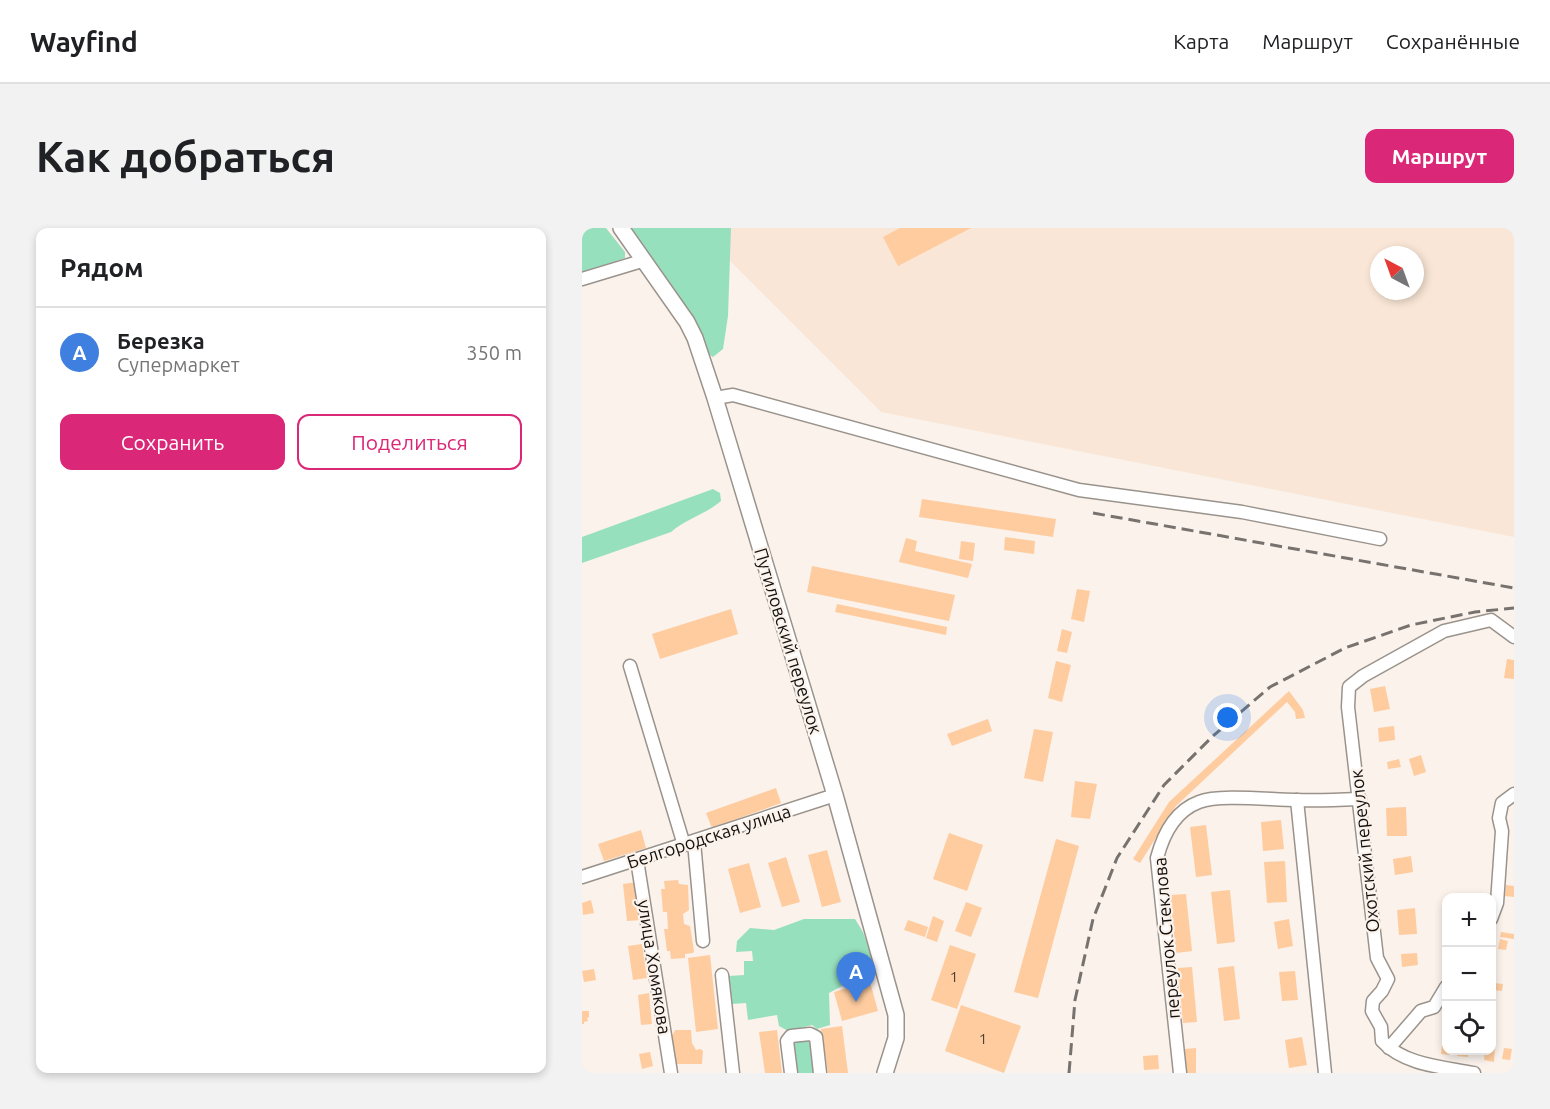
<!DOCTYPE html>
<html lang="ru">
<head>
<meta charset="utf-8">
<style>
	body { margin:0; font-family:Ubuntu,sans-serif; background:#f2f2f2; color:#202124 }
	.controls { position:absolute; right:18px; bottom:18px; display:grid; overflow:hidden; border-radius:12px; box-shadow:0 3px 9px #0003 }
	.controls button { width:54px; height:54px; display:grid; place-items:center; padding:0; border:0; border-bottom:2px solid #e0e0e0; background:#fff; color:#202124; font:30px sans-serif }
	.compass { position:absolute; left:788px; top:18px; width:54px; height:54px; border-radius:50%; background:#fff; box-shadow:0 3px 9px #0003; rotate:319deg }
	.you { position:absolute; left:646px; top:490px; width:21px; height:21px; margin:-15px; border:4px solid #fff; border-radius:50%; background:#1a73e8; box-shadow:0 0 0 9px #1a73e833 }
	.badge { display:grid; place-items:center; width:39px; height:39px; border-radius:50%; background:#db2777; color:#fff; font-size:20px; font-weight:700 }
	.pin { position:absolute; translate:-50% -50px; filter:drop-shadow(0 2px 3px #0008) }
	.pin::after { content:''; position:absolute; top:32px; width:21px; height:18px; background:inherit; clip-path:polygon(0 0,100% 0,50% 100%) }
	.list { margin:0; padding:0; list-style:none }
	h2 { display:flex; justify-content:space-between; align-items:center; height:78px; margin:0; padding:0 24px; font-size:26px }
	h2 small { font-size:20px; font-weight:400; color:#757577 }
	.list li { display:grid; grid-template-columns:39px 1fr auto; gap:18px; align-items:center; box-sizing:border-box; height:90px; padding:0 24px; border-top:2px solid #e0e0e0 }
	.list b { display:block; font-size:22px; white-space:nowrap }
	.list p { margin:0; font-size:20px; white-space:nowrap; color:#757577 }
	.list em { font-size:20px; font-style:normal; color:#757577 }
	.actions { display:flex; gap:12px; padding:18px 24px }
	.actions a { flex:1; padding:14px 0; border:2px solid #db2777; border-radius:12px; text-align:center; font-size:21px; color:#db2777 }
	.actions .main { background:#db2777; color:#fff }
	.icon { flex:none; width:33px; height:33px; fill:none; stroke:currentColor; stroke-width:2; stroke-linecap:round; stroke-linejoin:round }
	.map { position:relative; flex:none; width:932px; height:845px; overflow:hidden; border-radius:12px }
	header { display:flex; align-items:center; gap:36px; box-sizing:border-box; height:84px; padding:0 30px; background:#fff; border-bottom:2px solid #e0e0e0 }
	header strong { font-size:28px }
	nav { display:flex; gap:33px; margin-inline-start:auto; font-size:21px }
	.intro { display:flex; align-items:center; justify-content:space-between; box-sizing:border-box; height:144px; padding:0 36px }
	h1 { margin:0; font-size:42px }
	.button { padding:15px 27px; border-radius:12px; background:#db2777; color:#fff; font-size:21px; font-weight:700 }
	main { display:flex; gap:36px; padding:0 36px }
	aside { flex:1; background:#fff; border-radius:12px; box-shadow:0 3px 9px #0003 }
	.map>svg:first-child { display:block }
	.industrial { fill:#f9e6d6; fill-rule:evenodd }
	.green { fill:#97e0be }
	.building { fill:#fecc9f }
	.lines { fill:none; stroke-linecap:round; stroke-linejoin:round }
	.minor-casing { stroke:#9a938c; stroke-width:15 }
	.major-casing { stroke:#9a938c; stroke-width:18 }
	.minor { stroke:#fff; stroke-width:12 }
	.major { stroke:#fff; stroke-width:15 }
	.rail { stroke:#77726e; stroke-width:3; stroke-dasharray:12 6; stroke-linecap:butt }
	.labels { text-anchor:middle; stroke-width:4.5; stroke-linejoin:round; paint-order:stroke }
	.number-label { font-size:15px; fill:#4d3e32 }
	.street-label { font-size:18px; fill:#120f0d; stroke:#faf2eb }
</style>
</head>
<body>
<header>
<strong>Wayfind</strong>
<nav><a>Карта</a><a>Маршрут</a><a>Сохранённые</a></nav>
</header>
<div class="intro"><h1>Как добраться</h1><a class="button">Маршрут</a></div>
<main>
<aside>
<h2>Рядом<small></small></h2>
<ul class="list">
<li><span class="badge" style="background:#3f7fe0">A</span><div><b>Березка</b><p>Супермаркет</p></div><em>350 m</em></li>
</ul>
<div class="actions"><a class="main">Сохранить</a><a>Поделиться</a></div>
</aside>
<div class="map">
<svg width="932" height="845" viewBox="0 0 932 845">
	<rect width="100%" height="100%" fill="#faf2eb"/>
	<path class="industrial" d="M115,0H932V309L299,184ZM797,27H833V63H797Z"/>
	<g class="green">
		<polygon points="0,0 24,0 43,24 43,30 0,45"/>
		<path d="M45,0H149L146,88L141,121L131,129C118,122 114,95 106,81Z"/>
		<path d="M131,261L138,265L139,273C124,286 104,291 89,304L0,335V309Z"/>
		<polygon points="222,691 273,691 281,704 294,740 247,765 248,797 235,801 230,797 206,803 197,798 195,787 166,792 164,775 150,776 147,748 162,747 162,733 171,733 170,723 154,724 155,713 168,700 192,702"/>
		<polygon points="230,812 234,845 212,845 209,813"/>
	</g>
	<g class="building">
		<polygon points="318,0 389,0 316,38 301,9"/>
		<polygon points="340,271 474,291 471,309 337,289"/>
		<polygon points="423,309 453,313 452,326 422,322"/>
		<polygon points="324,310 335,313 333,323 390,336 386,350 317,334"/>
		<polygon points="379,313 393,315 391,333 377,331"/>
		<polygon points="230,338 373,367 367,393 225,364"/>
		<polygon points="495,361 508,363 502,394 489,391"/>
		<polygon points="255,376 365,399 364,407 253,384"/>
		<polygon points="149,381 156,406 78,431 70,406"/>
		<polygon points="480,401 490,404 485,425 475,423"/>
		<polygon points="925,431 932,432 932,451 922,450"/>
		<polygon points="474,433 489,437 480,474 466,470"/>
		<polygon points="803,458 808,481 792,484 788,461"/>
		<polygon points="707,463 721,482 723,490 714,491 713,484 705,474 594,578 558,635 551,631 587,574"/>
		<polygon points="406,491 410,503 370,518 365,506"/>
		<polygon points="812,498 813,512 797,514 796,500"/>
		<polygon points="452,501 471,504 461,554 442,550"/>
		<polygon points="839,527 844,544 832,548 827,531"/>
		<polygon points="817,531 819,539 806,541 805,534"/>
		<polygon points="493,553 515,556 508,591 489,589"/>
		<polygon points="194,560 199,575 130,600 124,585"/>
		<polygon points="824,579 825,608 805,608 804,580"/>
		<polygon points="699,592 702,621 681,623 679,594"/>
		<polygon points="624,597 630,647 614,649 608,599"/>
		<polygon points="59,602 64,620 22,633 16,616"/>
		<polygon points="367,605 401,617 385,663 351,651"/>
		<polygon points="474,611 497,618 456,770 432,764"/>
		<polygon points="245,622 259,674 240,679 226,627"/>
		<polygon points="829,628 831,644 813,647 811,631"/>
		<polygon points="204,629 218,674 200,679 186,635"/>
		<polygon points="703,633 705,674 685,675 682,634"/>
		<polygon points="167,635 179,679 158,685 146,641"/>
		<polygon points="96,652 97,656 106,657 107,682 101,686 102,696 108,698 112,723 111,725 103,726 103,730 89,731 88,723 85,723 82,701 86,701 85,684 81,684 79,661 83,661 82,653"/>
		<polygon points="55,654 59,692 45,693 41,656"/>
		<polygon points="924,657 932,658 932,669 923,668"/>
		<polygon points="648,662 653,714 635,716 629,664"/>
		<polygon points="604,666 610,723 594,725 588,667"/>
		<polygon points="9,672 12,685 1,687 0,675"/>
		<polygon points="384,674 400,680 389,709 373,703"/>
		<polygon points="833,680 835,706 817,707 815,682"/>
		<polygon points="351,688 362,693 355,714 344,710"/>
		<polygon points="707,691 711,718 696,721 692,694"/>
		<polygon points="326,692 346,699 343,709 322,702"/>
		<polygon points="919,704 932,706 932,711 918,709"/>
		<polygon points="918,711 926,713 924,722 916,721"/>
		<polygon points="60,716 65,750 51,752 46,718"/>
		<polygon points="368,717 394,726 375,781 349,772"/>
		<polygon points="835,725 836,737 820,739 819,726"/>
		<polygon points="128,727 136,801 114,804 106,730"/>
		<polygon points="652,738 658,791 642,793 636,740"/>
		<polygon points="610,739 615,794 601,795 596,740"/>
		<polygon points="12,741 14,752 2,754 0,743"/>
		<polygon points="713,743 716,772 700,773 697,744"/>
		<polygon points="288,754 296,783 260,793 252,764"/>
		<polygon points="912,755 921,756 920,763 911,762"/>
		<polygon points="67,765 70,796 59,797 56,767"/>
		<polygon points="379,777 439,798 422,845 363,823"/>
		<polygon points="0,783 7,783 7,789 5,790 6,793 2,794 2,796 0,796"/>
		<polygon points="260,798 266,845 246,845 239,801"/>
		<polygon points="93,802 109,802 110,815 114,822 119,821 121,823 120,836 93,836 90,808"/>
		<polygon points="195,802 200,845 183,845 177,804"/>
		<polygon points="720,809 725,837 707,840 703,812"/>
		<polygon points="860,817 864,818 864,822 869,822 868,827 859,826"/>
		<polygon points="909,818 913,818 912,834 902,832 903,822 909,822"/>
		<polygon points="614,820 614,845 604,845 603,821"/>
		<polygon points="922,820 930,821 928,832 920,831"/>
		<polygon points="876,822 887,822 886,829 875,828"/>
		<polygon points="68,824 71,838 60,841 57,826"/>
		<polygon points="576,827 577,841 562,842 561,828"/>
	</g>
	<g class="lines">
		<defs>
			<g id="minor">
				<polyline points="0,51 63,32"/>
				<polyline points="133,170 151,167 497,262 660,284 798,311"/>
				<polyline points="48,438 102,617"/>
				<polyline points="715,572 743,845"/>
				<polyline points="112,614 121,713"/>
				<polyline points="55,632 89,845"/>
				<polyline points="0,649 253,567"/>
				<polyline points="909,691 915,675 920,603 917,590 920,575 932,566"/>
				<polyline points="140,747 151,845"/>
				<polyline points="807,820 839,783 852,779 864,759"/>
				<polyline points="209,845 205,813 209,808 228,806 234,809 238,845"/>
				<path d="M598,845L575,630C581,607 593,583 617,574C637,566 690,572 713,572C735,573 756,572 778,571"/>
				<path d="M892,845C861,839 822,837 800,813L799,799L790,783L791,773L800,763L806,751L795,730L766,479L767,459L781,448L862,403L909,392L932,409"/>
			</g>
			<polyline id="major" points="39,0 105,94 113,110 133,170 253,567 314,787 314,810 303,845"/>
		</defs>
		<use href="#minor" class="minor-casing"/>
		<use href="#major" class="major-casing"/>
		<use href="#minor" class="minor"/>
		<use href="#major" class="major"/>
		<g class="rail">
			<polyline points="511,285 932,360"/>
			<polyline points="487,845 493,772 511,691 535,630 582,557 631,508 688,459 763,420 829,397 893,384 932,380"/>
		</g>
	</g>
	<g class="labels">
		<g class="number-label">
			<text x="372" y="754">1</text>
			<text x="401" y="816">1</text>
		</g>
		<g class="street-label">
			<text transform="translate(206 413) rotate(73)" y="6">Путиловский переулок</text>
			<text transform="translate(127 609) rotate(-18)" y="6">Белгородская улица</text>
			<text transform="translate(783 623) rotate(-96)" y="6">Охотский переулок</text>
			<text transform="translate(585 710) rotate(-95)" y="6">переулок Стеклова</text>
			<text transform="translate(72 739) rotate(81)" y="6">улица Хомякова</text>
		</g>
	</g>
</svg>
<div class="controls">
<button>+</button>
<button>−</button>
<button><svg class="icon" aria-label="locate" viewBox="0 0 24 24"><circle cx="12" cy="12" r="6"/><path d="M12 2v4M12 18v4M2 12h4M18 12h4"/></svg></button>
</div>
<svg class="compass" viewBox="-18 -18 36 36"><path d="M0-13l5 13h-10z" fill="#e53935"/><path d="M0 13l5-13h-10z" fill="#757577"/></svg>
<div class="you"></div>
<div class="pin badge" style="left:274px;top:774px;background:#3f7fe0">A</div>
</div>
</main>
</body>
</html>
